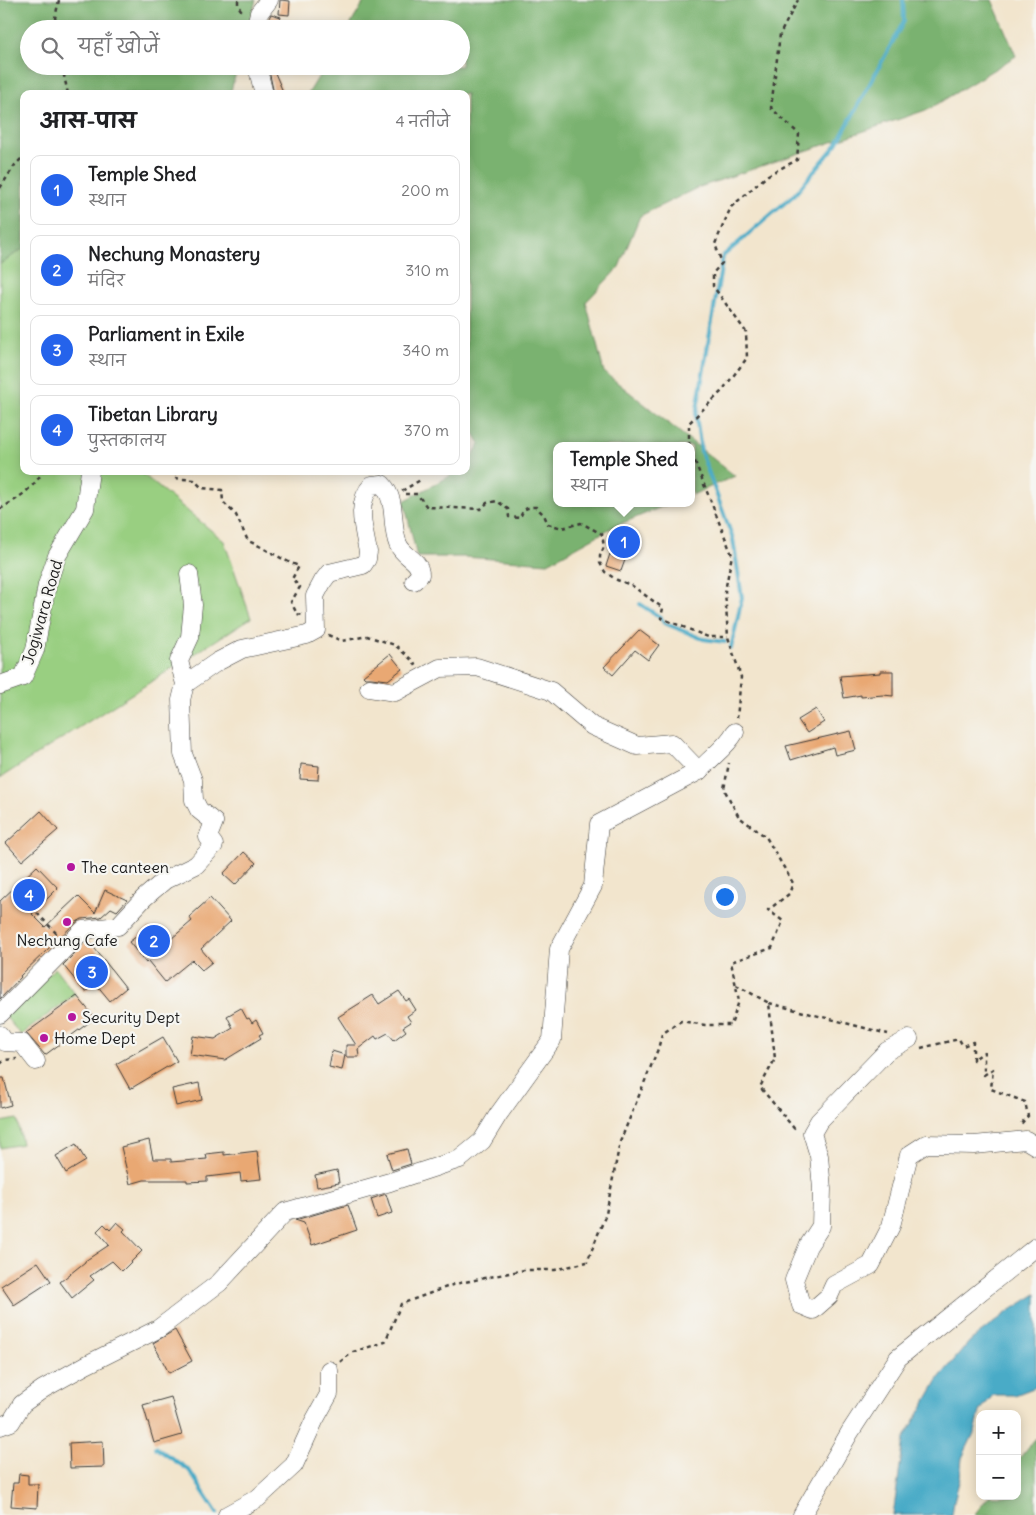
<!DOCTYPE html>
<html lang="hi">
<head>
<meta charset="utf-8">
<style>
	body { margin:0; font-family:Delius,"Playpen Sans Deva",sans-serif; background:#f6f6f6; color:#202124 }
	.controls { position:absolute; right:15px; bottom:15px; display:grid; overflow:hidden; border-radius:10px; box-shadow:0 2px 12px #0003 }
	.controls button { width:45px; height:45px; display:grid; place-items:center; padding:0; border:0; border-bottom:1px solid #e0e0e0; background:#fff; color:#202124; font:25px sans-serif }
	.you { position:absolute; left:724px; top:896px; width:18px; height:18px; margin:-12px; border:4px solid #fff; border-radius:50%; background:#1a73e8; box-shadow:0 0 0 8px #1a73e833 }
	.badge { display:grid; place-items:center; width:32px; height:32px; border-radius:50%; background:#2563eb; color:#fff; font-size:16px; font-weight:700 }
	.pin { position:absolute; translate:-50% -50%; border:2px solid #fff; box-shadow:0 1px 5px #0006 }
	.popup { position:absolute; left:553px; top:442px; width:142px; height:65px; box-sizing:border-box; display:grid; place-content:center; border-radius:10px; background:#fff; filter:drop-shadow(0 1px 4px #0005); font-size:16px; white-space:nowrap; color:#757577 }
	.popup b { font-size:19px; color:#202124 }
	.popup::after { content:''; position:absolute; left:50%; top:100%; margin-left:-10px; border:10px solid transparent; border-top-color:#fff }
	.list { margin:0; padding:0; list-style:none }
	h2 { display:flex; justify-content:space-between; align-items:center; height:65px; margin:0; padding:0 20px; font-size:21px }
	h2 small { font-size:16px; font-weight:400; color:#757577 }
	.list li { display:grid; grid-template-columns:32px 1fr auto; gap:15px; align-items:center; box-sizing:border-box; height:70px; margin:0 10px 10px; padding:0 10px; border:1px solid #e0e0e0; border-radius:10px }
	.list b { display:block; font-size:19px; white-space:nowrap }
	.list p { margin:0; font-size:16px; white-space:nowrap; color:#757577 }
	.list em { font-size:16px; font-style:normal; color:#757577 }
	.icon { flex:none; width:28px; height:28px; fill:none; stroke:currentColor; stroke-width:2; stroke-linecap:round; stroke-linejoin:round }
	.map { position:relative; flex:none; width:1036px; height:1515px; overflow:hidden }
	.search { position:absolute; background:#fff; box-shadow:0 2px 12px #0003; left:20px; top:20px; width:450px; height:55px; display:flex; align-items:center; gap:12px; box-sizing:border-box; padding:0 18px; border-radius:28px; color:#757577; font-size:19px }
	.panel { position:absolute; background:#fff; box-shadow:0 2px 12px #0003; left:20px; top:90px; width:450px; height:385px; border-radius:10px }
	.map>svg:first-child { display:block }
	.green { fill:#99cf81; stroke:#5a764e }
	.forest { fill:#7ab26f; stroke:#4b6746 }
	.water { fill:#48abc7; stroke:#326472 }
	.lines { fill:none; stroke-linecap:round; stroke-linejoin:round }
	.stream { stroke:#48abc7; stroke-width:4 }
	.building { fill:#e9a873 }
	.minor-casing { stroke:#3c3a37; stroke-width:19 }
	.path { stroke:#3c3a37; stroke-width:2.5; stroke-dasharray:4 4; stroke-linecap:butt }
	.minor { stroke:#fff; stroke-width:18 }
	.poi-dot { fill:#b5179e; stroke:#f6f6f2; stroke-width:2 }
	.labels { text-anchor:middle; stroke-width:4.5; stroke-linejoin:round; paint-order:stroke }
	.street-label { font-size:16px; fill:#1c1c1c; stroke:#f6f6f2 }
	.poi-label { font-size:16px; fill:#1c1c1c; stroke:#f6f6f2; text-anchor:start }
</style>
</head>
<body>
<div class="map">
<svg width="1036" height="1515" viewBox="0 0 1036 1515">
	<rect width="100%" height="100%" fill="#f6f6f2"/>
	<filter id="ink" filterUnits="userSpaceOnUse"><feTurbulence type="fractalNoise" baseFrequency=".02" numOctaves="2"/><feDisplacementMap in="SourceGraphic" scale="10" xChannelSelector="R" yChannelSelector="G"/><feConvolveMatrix kernelMatrix="1 2 1 2 8 2 1 2 1" color-interpolation-filters="sRGB"/></filter>
	<filter id="wash" filterUnits="userSpaceOnUse"><feTurbulence type="fractalNoise" baseFrequency=".0096" numOctaves="4" result="noise"/><feDisplacementMap in="SourceGraphic" scale="20" xChannelSelector="R" yChannelSelector="G"/><feGaussianBlur stdDeviation="1.12" result="paint"/><feColorMatrix in="noise" values="0 0 0 0 0 0 0 0 0 0 0 0 0 0 0 0 0 1.4 0 .05"/><feComposite in="paint" operator="in"/></filter>
	<g filter="url(#wash)">
		<rect width="100%" height="100%" fill="#f2e5cd"/>
		<g class="green">
			<polygon points="24,248 24,471 139,471 224,541 251,618 0,778 0,264"/>
			<polygon points="55,968 75,994 21,1035 4,1015"/>
			<polygon points="17,1119 22,1144 0,1148 0,1122"/>
		</g>
		<g class="forest">
			<polygon points="0,0 256,0 248,29 29,29 29,66 238,66 230,94 24,94 24,248 0,264"/>
			<polygon points="365,0 992,0 1016,56 929,109 697,188 640,216 619,267 586,302 604,372 735,476 692,495 692,446 556,446 556,503 671,503 613,527 548,563 464,557 417,557 404,501 459,471 466,471 466,465 480,444 471,428 466,431 466,94 308,94 325,66 461,66 461,29 348,29"/>
			<polygon points="1036,1438 1036,1515 974,1515 989,1496 1017,1496 1017,1461"/>
		</g>
		<polygon class="water" points="1036,1294 1036,1387 1015,1395 993,1395 980,1411 976,1429 962,1458 960,1478 954,1501 952,1515 893,1515 904,1439 939,1378 970,1341 1009,1311"/>
		<g class="lines">
			<g class="stream">
				<polyline points="640,604 661,618 664,623 703,639 725,642"/>
				<polyline points="731,648 742,598 733,539 701,452 696,415 723,256 795,194 837,144 904,21 903,0"/>
				<polyline points="155,1447 189,1470 217,1513"/>
			</g>
		</g>
		<g id="blocks">
			<g class="building">
				<polygon points="280,0 290,1 289,15 279,14"/>
				<polygon points="271,14 281,17 277,29 266,29 269,18"/>
				<polygon points="268,66 272,66 284,94 274,94"/>
				<polygon points="620,530 634,535 621,571 606,566 610,554 612,555"/>
				<polygon points="639,630 659,645 648,660 635,650 613,675 604,667"/>
				<polygon points="390,654 402,669 388,680 371,678 365,678 363,676"/>
				<polygon points="880,671 893,671 893,696 883,695 861,697 861,695 844,698 840,676 880,673"/>
				<polygon points="816,709 824,722 807,733 798,720"/>
				<polygon points="851,731 856,750 835,755 833,747 791,760 786,746"/>
				<polygon points="301,764 319,766 318,780 300,779"/>
				<polygon points="41,811 58,830 22,861 6,843"/>
				<polygon points="244,852 256,863 235,885 223,874"/>
				<polygon points="37,866 58,888 32,914 45,927 78,896 95,913 105,890 127,900 117,911 111,908 101,917 82,919 75,923 20,976 21,977 0,999 0,901"/>
				<polygon points="210,898 231,921 201,949 212,962 202,970 192,960 165,982 148,961 146,963 129,942 149,927 164,945 192,921 189,917"/>
				<polygon points="88,940 126,988 110,1001 96,984 85,992 63,965"/>
				<polygon points="399,991 406,1001 409,999 416,1010 407,1016 411,1022 403,1027 406,1031 394,1040 388,1033 377,1039 375,1036 358,1049 359,1057 346,1057 346,1045 356,1045 338,1017 373,995 379,1004"/>
				<polygon points="77,996 95,1018 45,1055 26,1033"/>
				<polygon points="241,1008 247,1019 249,1018 252,1023 256,1020 263,1033 259,1035 261,1038 225,1060 190,1055 193,1036 215,1039 233,1028 227,1016"/>
				<polygon points="163,1037 177,1061 130,1089 116,1064"/>
				<polygon points="332,1051 345,1055 342,1070 329,1067"/>
				<polygon points="0,1078 4,1078 11,1105 0,1108"/>
				<polygon points="199,1083 202,1100 176,1106 172,1089"/>
				<polygon points="149,1140 153,1159 171,1159 171,1162 207,1159 206,1154 224,1152 224,1155 257,1151 261,1179 241,1181 240,1173 207,1177 207,1181 187,1182 187,1180 144,1180 130,1184 121,1147"/>
				<polygon points="76,1144 86,1161 66,1173 56,1156"/>
				<polygon points="407,1149 411,1164 392,1170 387,1154"/>
				<polygon points="337,1170 339,1183 317,1187 315,1175"/>
				<polygon points="386,1194 392,1213 377,1218 371,1199"/>
				<polygon points="348,1205 357,1230 312,1245 304,1223 295,1220"/>
				<polygon points="117,1222 125,1229 123,1231 142,1251 122,1271 112,1261 90,1276 94,1280 72,1298 60,1282 85,1262 85,1261 109,1245 97,1231 104,1224 110,1230"/>
				<polygon points="38,1262 51,1281 14,1305 1,1286"/>
				<polygon points="175,1330 192,1361 169,1373 153,1343"/>
				<polygon points="171,1397 182,1435 154,1443 143,1405"/>
				<polygon points="103,1441 104,1467 70,1468 69,1443"/>
				<polygon points="19,1474 28,1475 28,1484 38,1484 37,1508 11,1506 13,1483 18,1483"/>
			</g>
		</g>
	</g>
	<g filter="url(#ink)">
		<use href="#blocks" fill-opacity="0" stroke="#3c3a37" stroke-width="1"/>
		<g class="lines">
			<defs>
				<g id="minor">
					<polyline points="255,29 259,13 269,0"/>
					<polyline points="257,66 264,94"/>
					<path d="M185,684L217,662L242,649L307,635L316,630L315,596L323,581L329,573L363,565L367,559L368,552C364,530 355,503 372,485L382,484C398,501 390,525 398,544C404,558 420,559 420,575L414,581"/>
					<polyline points="0,685 23,677 35,650 47,585 57,556 85,509 90,471"/>
					<polyline points="369,688 395,692 440,668 477,667 551,691 592,726 637,746 672,743 699,771"/>
					<polyline points="0,1014 83,930 118,926 144,898 165,880 196,865 214,845 208,837 214,822 199,810 194,800 193,780 183,754 181,700 185,684 179,661 190,637 193,605 189,574"/>
					<polyline points="0,1035 5,1042 22,1043 36,1061"/>
					<polyline points="909,1039 887,1051 819,1121 812,1133 819,1156 822,1189 821,1226 808,1246 794,1280 801,1305 813,1310 829,1296 834,1285 871,1265 891,1226 909,1155 926,1144 974,1145 1026,1140 1036,1146"/>
					<path d="M0,1426L11,1422L22,1404L43,1389L86,1365L158,1329L219,1283L285,1212L390,1182L460,1159L482,1141L498,1115L552,1040L559,949L593,886L599,824L699,771C711,757 727,747 735,732"/>
					<polyline points="227,1515 258,1498 294,1465 314,1421 329,1394 329,1370"/>
					<polyline points="802,1515 850,1432 898,1358 1036,1247"/>
				</g>
			</defs>
			<use href="#minor" class="minor-casing"/>
			<g class="path">
				<polyline points="59,0 55,18 60,29"/>
				<polyline points="238,0 238,6 244,14"/>
				<polyline points="62,66 68,94"/>
				<polyline points="0,188 15,165 24,156"/>
				<polyline points="689,446 689,423 721,392 747,358 746,332 713,286 713,273 722,263 715,244 731,207 768,175 797,160 799,134 771,108 780,34 798,0"/>
				<polyline points="692,454 732,555 725,591 728,637 741,677 737,718"/>
				<path d="M175,471L174,478L194,480L202,488L222,490L223,502L236,515L248,541C266,548 281,560 299,566L292,579L300,587L291,602L297,614L302,615"/>
				<polyline points="402,491 422,479"/>
				<path d="M405,494H417L427,507L481,509L487,503L497,501L508,509L509,517L520,518C523,509 526,507 536,507L544,515L548,524L562,528L581,523L602,534L604,547L600,556V563L605,572L617,580L631,585L663,608L661,618L708,637H728"/>
				<path d="M0,509C16,500 34,488 43,471"/>
				<polyline points="328,635 342,641 367,636 395,645 414,662 416,666"/>
				<polyline points="37,913 58,935"/>
				<polyline points="736,985 769,1003 775,1059 760,1087 797,1132"/>
				<polyline points="769,1003 888,1034"/>
				<polyline points="921,1048 959,1039 963,1046 973,1042 973,1060 984,1052 984,1075 993,1069 991,1089 1025,1102 1028,1116 1019,1126"/>
				<polyline points="0,1064 5,1060 17,1059"/>
				<polyline points="340,1362 353,1352 385,1342 401,1304 455,1284 524,1270 555,1270 587,1262 606,1214 620,1142 658,1049 662,1034 681,1021 705,1025 731,1025 739,1001 731,962 772,948 783,921 768,910 789,894 793,883 766,837 739,817 724,789 729,763"/>
			</g>
			<use href="#minor" class="minor"/>
		</g>
	</g>
	<g class="poi-dot">
		<circle cx="71" cy="867" r="5"/>
		<circle cx="67" cy="922" r="5"/>
		<circle cx="72" cy="1017" r="5"/>
		<circle cx="44" cy="1038" r="5"/>
	</g>
	<g class="labels">
		<g class="street-label">
			<text transform="translate(42 612) rotate(-74)" y="6">Jogiwara Road</text>
		</g>
		<g class="poi-label">
			<text x="81" y="873">The canteen</text>
			<text x="67" y="946" text-anchor="middle">Nechung Cafe</text>
			<text x="82" y="1023">Security Dept</text>
			<text x="54" y="1044">Home Dept</text>
		</g>
	</g>
</svg>
<div class="controls">
<button>+</button>
<button>−</button>
</div>
<div class="you"></div>
<div class="pin badge" style="left:624px;top:542px">1</div>
<div class="popup"><b>Temple Shed</b>स्थान</div>
<div class="pin badge" style="left:154px;top:941px">2</div>
<div class="pin badge" style="left:92px;top:972px">3</div>
<div class="pin badge" style="left:29px;top:895px">4</div>
<div class="search"><svg class="icon" aria-label="search" viewBox="0 0 24 24"><circle cx="10" cy="10" r="6"/><path d="M15 15l6 6"/></svg>यहाँ खोजें</div>
<section class="panel">
<h2>आस-पास<small>4 नतीजे</small></h2>
<ul class="list">
<li><span class="badge">1</span><div><b>Temple Shed</b><p>स्थान</p></div><em>200 m</em></li>
<li><span class="badge">2</span><div><b>Nechung Monastery</b><p>मंदिर</p></div><em>310 m</em></li>
<li><span class="badge">3</span><div><b>Parliament in Exile</b><p>स्थान</p></div><em>340 m</em></li>
<li><span class="badge">4</span><div><b>Tibetan Library</b><p>पुस्तकालय</p></div><em>370 m</em></li>
</ul>
</section>
</div>
</body>
</html>
